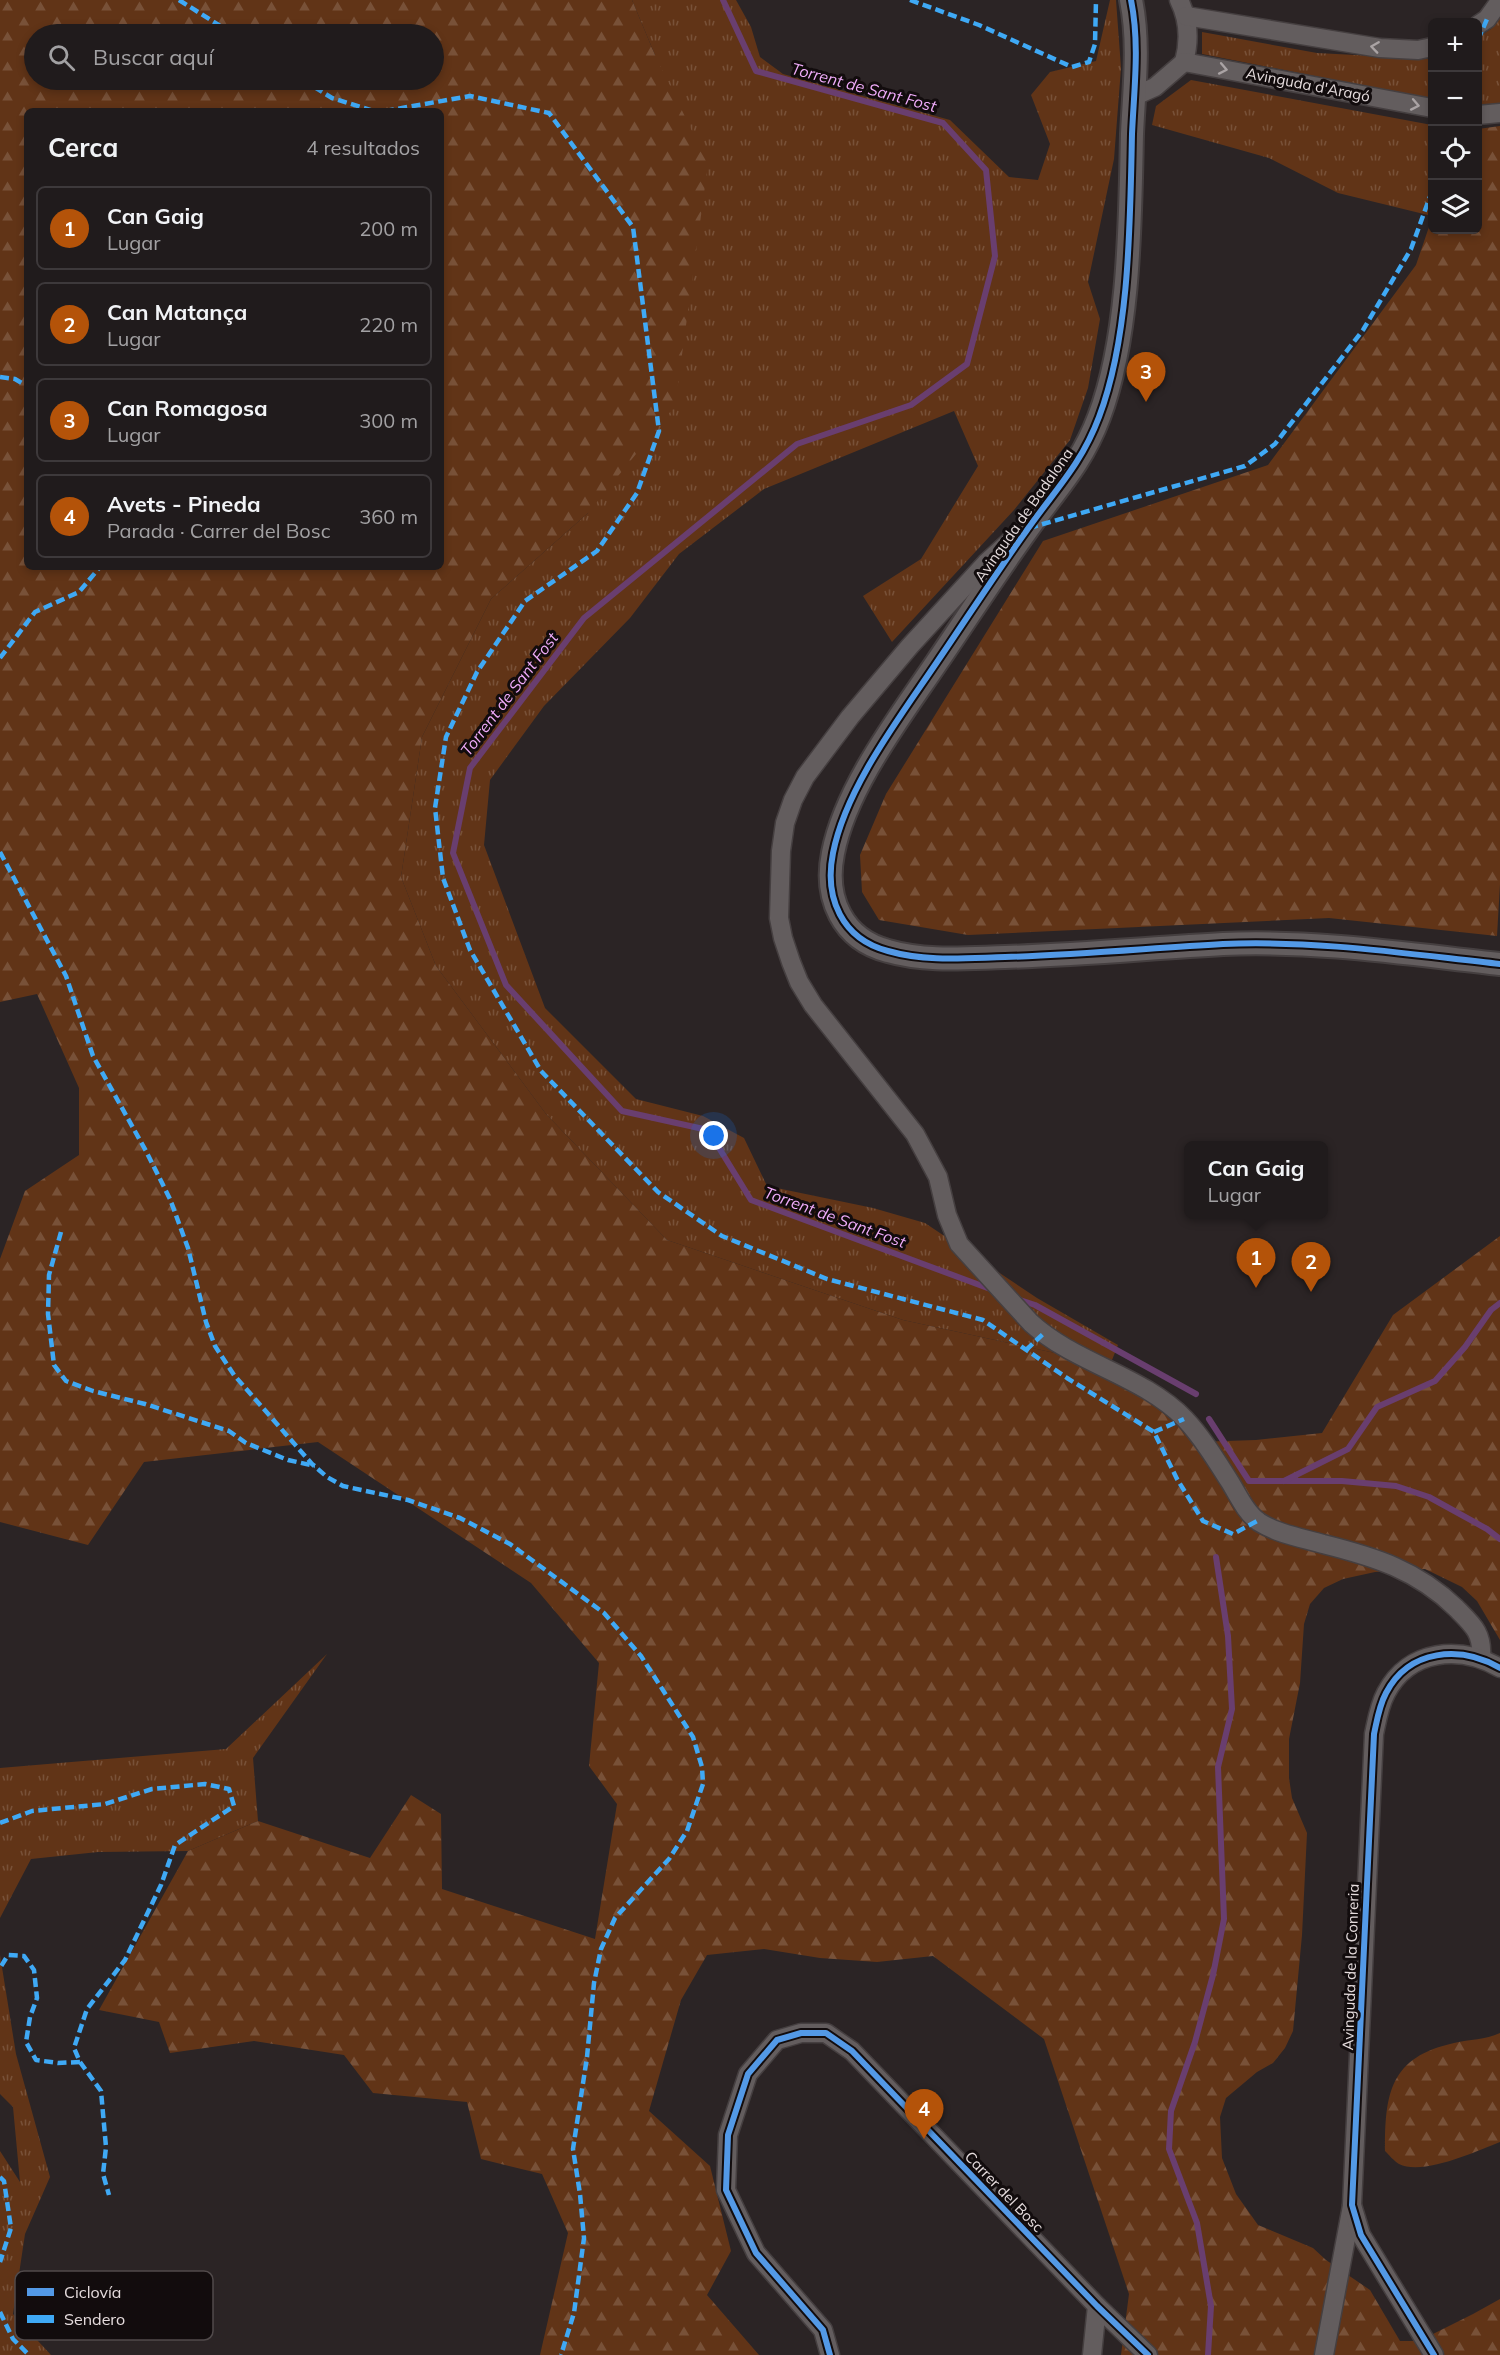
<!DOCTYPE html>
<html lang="es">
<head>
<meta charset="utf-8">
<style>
	body { margin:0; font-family:Mulish,sans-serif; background:#282425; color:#f1f3f6 }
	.controls { position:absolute; right:18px; top:18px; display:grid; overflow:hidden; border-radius:9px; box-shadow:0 3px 9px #0003 }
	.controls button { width:54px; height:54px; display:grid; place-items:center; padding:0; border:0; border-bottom:2px solid #3d393b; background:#201b1c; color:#f1f3f6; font:30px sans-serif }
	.you { position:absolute; left:714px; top:1136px; width:21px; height:21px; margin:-15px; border:4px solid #fff; border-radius:50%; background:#1a73e8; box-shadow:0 0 0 9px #1a73e833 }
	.badge { display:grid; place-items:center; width:39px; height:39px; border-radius:50%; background:#b45309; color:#fff; font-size:20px; font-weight:700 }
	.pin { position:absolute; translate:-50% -50px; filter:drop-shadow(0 2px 3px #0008) }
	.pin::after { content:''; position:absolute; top:32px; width:21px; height:18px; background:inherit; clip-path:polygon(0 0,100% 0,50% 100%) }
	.popup { position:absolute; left:1184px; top:1141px; width:144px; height:78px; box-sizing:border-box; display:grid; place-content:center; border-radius:9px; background:#201b1c; filter:drop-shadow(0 2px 4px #0005); font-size:20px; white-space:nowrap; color:#a2a1a3 }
	.popup b { font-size:22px; color:#f1f3f6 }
	.popup::after { content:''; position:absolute; left:50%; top:100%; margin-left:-12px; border:12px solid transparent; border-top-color:#201b1c }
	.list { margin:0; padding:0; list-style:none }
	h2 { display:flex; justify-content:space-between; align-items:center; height:78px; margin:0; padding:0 24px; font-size:26px }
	h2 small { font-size:20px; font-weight:400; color:#a2a1a3 }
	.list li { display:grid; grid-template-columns:39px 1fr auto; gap:18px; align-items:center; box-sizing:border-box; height:84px; margin:0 12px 12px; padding:0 12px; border:2px solid #3d393b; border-radius:9px }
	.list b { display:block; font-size:22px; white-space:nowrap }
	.list p { margin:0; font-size:20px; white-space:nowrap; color:#a2a1a3 }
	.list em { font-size:20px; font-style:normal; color:#a2a1a3 }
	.icon { flex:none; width:33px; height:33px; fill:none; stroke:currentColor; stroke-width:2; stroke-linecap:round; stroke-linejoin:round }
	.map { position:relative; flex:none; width:1500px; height:2355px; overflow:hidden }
	.search { position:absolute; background:#201b1c; box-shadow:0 3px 9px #0003; left:24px; top:24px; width:420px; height:66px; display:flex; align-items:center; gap:15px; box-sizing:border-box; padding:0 21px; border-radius:33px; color:#a2a1a3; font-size:22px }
	.panel { position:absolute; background:#201b1c; box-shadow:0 3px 9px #0003; left:24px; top:108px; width:420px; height:462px; border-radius:9px }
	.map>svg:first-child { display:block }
	.grass { fill:url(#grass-tufts) }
	.forest { fill:url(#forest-firs); fill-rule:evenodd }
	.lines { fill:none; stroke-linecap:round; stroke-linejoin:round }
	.stream { stroke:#693e6f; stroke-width:6 }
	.minor-casing { stroke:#453f40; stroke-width:21 }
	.tertiary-casing { stroke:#453f40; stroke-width:26 }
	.minor { stroke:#635d5e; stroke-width:18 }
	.tertiary { stroke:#635d5e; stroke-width:22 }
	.quiet { stroke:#3fa9f5; stroke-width:4.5; stroke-dasharray:9 4.5; stroke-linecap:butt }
	.cycleway-casing { stroke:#120c0d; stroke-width:10 }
	.cycleway { stroke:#5399e6; stroke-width:6 }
	.oneway { stroke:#aaa3a4 }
	.labels { text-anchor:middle; stroke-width:6; stroke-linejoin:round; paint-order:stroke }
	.street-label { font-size:15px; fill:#e5dcdd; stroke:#120c0d }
	.water-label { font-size:16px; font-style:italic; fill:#f0acfa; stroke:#120c0d }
	.key { fill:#120c0d; stroke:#514a4b; stroke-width:1.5 }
	.key-label { font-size:16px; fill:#e5dcdd }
</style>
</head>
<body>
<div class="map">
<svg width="1500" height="2355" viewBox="0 0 1500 2355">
	<defs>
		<pattern id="grass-tufts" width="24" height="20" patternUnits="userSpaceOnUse" patternTransform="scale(1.5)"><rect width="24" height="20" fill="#613417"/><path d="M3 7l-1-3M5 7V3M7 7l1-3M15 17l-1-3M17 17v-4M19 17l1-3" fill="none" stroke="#785138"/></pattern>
		<pattern id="forest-firs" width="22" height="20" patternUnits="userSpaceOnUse" patternTransform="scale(1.5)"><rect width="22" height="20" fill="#613417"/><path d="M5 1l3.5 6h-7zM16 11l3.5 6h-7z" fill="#785138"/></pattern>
	</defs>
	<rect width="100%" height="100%" fill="#2b2425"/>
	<g class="grass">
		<polygon points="632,0 736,0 751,27 760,57 783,74 950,120 1009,177 1038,180 1050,144 1031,95 1050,72 1096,61 1110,0 1116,0 1121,68 1114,159 1088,282 1100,319 1088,388 1070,440 1014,510 892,642 863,596 921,559 978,466 954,411 764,489 679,554 630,618 544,706 490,780 484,845 545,1008 636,1099 703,1116 744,1138 767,1186 873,1208 925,1223 1037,1298 1118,1345 1110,1365 903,1320 667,1240 546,1114 436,966 401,877 422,737 491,599 588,513 655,55"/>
		<polygon points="1500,17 1500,105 1478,107 1478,37 1491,29"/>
		<polygon points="1202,32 1317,53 1432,59 1432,99 1202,54"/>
		<polygon points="1191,80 1432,125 1432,216 1338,193 1269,158 1152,125 1156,106"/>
		<polygon points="327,1654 253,1758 258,1821 188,1851 98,1852 31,1859 0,1918 0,1768 226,1749"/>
		<polygon points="0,1955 16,2054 50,2177 25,2234 13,2314 51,2355 0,2355 0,2151 20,2182 13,2107 0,2094"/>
	</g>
	<g class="forest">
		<path d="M0,0H632L655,55L708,164L675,406L588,513L491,599L422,737L401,877L436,966L546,1114L667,1240L903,1320L1110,1365L1196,1442L1256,1440L1322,1433L1393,1315L1500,1236V1640L1477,1601L1462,1587L1425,1569L1375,1572L1343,1579L1324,1588L1310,1604L1304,1624L1300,1683L1289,1739V1778L1292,1798L1307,1833L1302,1935L1293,2031L1285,2048L1273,2063L1257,2072L1226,2098L1220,2117L1222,2158L1236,2194L1258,2225L1313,2248L1326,2260L1370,2290L1400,2341H1419L1473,2314L1500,2299V2355H1121L1129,2294L1044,2039L933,1956L877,1962L820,1958L764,1949L707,1955L681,2000L649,2111L710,2166L731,2251L707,2295L759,2355H540L568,2233L542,2174L481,2159L467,2102L373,2093L344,2055L254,2041L170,2053L159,2022L99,2010L188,1851L258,1821L370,1858L411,1795L441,1814L442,1889L595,1939L617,1804L589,1766L599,1663L531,1583L318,1442L144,1462L88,1545L0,1522V1259L25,1191L79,1155V1088L37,994L0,1002ZM34,34H434V80H34ZM27,111H441V567H27Z"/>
		<polygon points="1500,126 1500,884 1497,936 1329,918 968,935 879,920 862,892 860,855 886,794 1043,541 1268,465 1416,265 1432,218 1432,230 1478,230 1478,129"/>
		<path d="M1500,2033V2142C1477,2151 1423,2176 1399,2164C1394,2161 1389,2155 1385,2151C1385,2093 1390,2057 1454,2043C1470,2039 1485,2040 1500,2033Z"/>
	</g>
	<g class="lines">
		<g class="stream">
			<polyline points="723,0 756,71 943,123 986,170 995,256 967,364 911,405 797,444 584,618 470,768 453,853 506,985 622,1111 708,1130 751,1200 993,1290"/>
			<polyline points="1017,1299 1035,1305 1196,1394"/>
			<polyline points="1209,1419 1249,1481 1342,1481 1396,1486 1429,1497 1487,1529 1500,1539"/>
			<polyline points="1284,1481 1348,1449 1377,1407 1435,1381 1465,1347 1491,1310 1500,1303"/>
			<polyline points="1208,2355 1211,2306 1197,2223 1169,2149 1171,2111 1195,2042 1213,1975 1224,1919 1218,1767 1232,1709 1228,1636 1216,1557"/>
		</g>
		<defs>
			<g id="minor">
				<path d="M1179,0C1189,20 1190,40 1184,62"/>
				<polyline points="1186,16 1380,48 1418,50 1432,47"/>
				<polyline points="1478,25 1487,19 1500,1"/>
				<polyline points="1135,96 1155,87 1184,62 1432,108"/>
				<polyline points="1478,115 1500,113"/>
				<path d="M1019,533L986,563L910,646L850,717L805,777L793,800L785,823L781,851L779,918L783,938L791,962L799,982L813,1005L915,1134L938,1177L947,1215L959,1244L1031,1323C1076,1364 1142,1375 1185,1419C1202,1437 1216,1460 1230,1482C1238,1495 1246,1513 1259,1522C1278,1534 1302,1538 1323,1544C1375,1557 1417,1570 1456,1608C1473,1625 1483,1633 1481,1658"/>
				<polyline points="830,2355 823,2330 756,2253 726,2190 728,2135 748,2074 777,2040 801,2033 826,2033 852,2051 1097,2306 1148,2355"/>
				<polyline points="1092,2355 1097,2306"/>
				<polyline points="1324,2355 1352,2206"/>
				<path d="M1434,2355L1361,2235L1352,2205L1374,1734C1377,1720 1379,1706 1386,1693C1409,1649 1460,1645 1500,1668"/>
			</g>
			<path id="tertiary" d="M1131,0C1140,44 1134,89 1132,134C1130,222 1130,335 1099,417C1081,465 1055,490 1027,530C996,573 967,618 937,662C900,717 846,787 833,853C824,898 842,939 888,951C926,962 966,958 1005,957C1078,955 1151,948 1223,944C1316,940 1408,954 1500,964"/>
		</defs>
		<use href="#minor" class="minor-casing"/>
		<use href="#tertiary" class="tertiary-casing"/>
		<use href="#minor" class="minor"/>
		<use href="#tertiary" class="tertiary"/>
		<g class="quiet">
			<polyline points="179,0 233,34"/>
			<polyline points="910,0 979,25 1072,67 1089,62 1095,44 1096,0"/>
			<polyline points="1478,40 1487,19"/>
			<polyline points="303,80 332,98 374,111"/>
			<polyline points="385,111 470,96 549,113 633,227 659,431 637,493 597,551 525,601 477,672 446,737 435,808 443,878 470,950 541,1071 658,1192 722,1236 827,1279 983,1320 1067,1378 1154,1432 1177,1479 1203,1521 1233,1534 1257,1521"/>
			<polyline points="0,377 15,379 27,386"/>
			<polyline points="1029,528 1245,466 1275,444 1363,330 1411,249 1432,191"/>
			<polyline points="0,658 35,612 79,592 100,567"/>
			<polyline points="0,852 66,976 93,1056 146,1151 170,1199 188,1248 206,1322 215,1346 234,1375 312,1464 327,1477 343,1486 408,1500 460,1518 510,1544 604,1613 641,1656 693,1737 702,1767 703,1784 687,1831 669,1859 615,1918 601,1949 594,1983 587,2057 573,2149 580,2194 584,2238 574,2313 561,2355"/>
			<polyline points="61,1232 49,1275 48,1314 54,1365 66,1381 93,1391 145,1404 229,1431 246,1443 288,1460 315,1466"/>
			<polyline points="1026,1350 1043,1334"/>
			<polyline points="1154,1432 1184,1419"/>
			<polyline points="0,1823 32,1811 105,1804 152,1789 205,1784 229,1789 234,1806 175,1845 161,1885 125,1960 87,2009 74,2048 80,2062 58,2063 36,2060 26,2042 30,2017 37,1998 34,1970 24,1956 8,1955 0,1968"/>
			<polyline points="80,2062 101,2091 106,2147 103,2174 109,2195"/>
			<polyline points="0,2177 4,2181 11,2228 0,2262"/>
			<polyline points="0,2312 13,2339 29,2355"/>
		</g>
		<defs>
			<g id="cycleway">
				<path d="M1131,0C1140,44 1134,89 1132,134C1130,222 1130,335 1099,417C1081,465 1055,490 1027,530C996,573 967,618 937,662C900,717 846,787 833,853C824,898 842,939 888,951C926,962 966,958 1005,957C1078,955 1151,948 1223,944C1316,940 1408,954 1500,964"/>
				<polyline points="830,2355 823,2330 756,2253 726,2190 728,2135 748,2074 777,2040 801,2033 826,2033 852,2051 1097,2306 1148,2355"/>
				<path d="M1434,2355L1361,2235L1352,2205L1374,1734C1377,1720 1379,1706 1386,1693C1409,1649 1460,1645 1500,1668"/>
			</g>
		</defs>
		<use href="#cycleway" class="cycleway-casing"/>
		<use href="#cycleway" class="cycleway"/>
	</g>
	<defs><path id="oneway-chevron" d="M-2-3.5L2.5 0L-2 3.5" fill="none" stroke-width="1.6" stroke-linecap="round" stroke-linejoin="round" transform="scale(1.5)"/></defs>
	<g class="oneway">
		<use href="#oneway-chevron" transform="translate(1375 47) rotate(-172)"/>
		<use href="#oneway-chevron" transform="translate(1223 69) rotate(11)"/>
		<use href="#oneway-chevron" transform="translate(1415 105) rotate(11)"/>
	</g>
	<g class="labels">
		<g class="street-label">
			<text transform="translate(1308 85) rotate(11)" y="5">Avinguda d'Aragó</text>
			<text transform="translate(1024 515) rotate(-55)" y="5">Avinguda de Badalona</text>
			<text transform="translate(1351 1967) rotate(-88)" y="5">Avinguda de la Conreria</text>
			<text transform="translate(1004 2192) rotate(46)" y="5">Carrer del Bosc</text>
		</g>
		<g class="water-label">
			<text transform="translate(864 87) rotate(15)" y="6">Torrent de Sant Fost</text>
			<text transform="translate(509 694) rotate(-53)" y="6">Torrent de Sant Fost</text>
			<text transform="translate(835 1217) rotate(20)" y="6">Torrent de Sant Fost</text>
		</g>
	</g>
	<rect x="15" y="2271" width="198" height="69" rx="9" class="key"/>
	<rect x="27" y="2288" width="27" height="8" fill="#5399e6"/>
	<rect x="27" y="2315" width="27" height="8" fill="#3fa9f5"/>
	<g class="key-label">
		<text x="64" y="2298">Ciclovía</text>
		<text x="64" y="2325">Sendero</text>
	</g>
</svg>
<div class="controls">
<button>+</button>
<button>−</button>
<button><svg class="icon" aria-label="locate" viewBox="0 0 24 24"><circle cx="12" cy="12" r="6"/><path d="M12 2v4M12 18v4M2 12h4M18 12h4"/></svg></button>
<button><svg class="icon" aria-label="layers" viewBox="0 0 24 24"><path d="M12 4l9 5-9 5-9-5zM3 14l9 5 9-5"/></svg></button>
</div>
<div class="you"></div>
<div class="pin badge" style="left:1256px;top:1288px">1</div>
<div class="popup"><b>Can Gaig</b>Lugar</div>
<div class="pin badge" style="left:1311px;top:1292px">2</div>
<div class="pin badge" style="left:1146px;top:402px">3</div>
<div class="pin badge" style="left:924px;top:2139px">4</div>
<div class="search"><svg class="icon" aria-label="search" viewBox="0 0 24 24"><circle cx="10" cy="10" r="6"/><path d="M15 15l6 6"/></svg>Buscar aquí</div>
<section class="panel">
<h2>Cerca<small>4 resultados</small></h2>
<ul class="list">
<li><span class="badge">1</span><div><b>Can Gaig</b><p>Lugar</p></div><em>200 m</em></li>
<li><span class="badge">2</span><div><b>Can Matança</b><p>Lugar</p></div><em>220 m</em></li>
<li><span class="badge">3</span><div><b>Can Romagosa</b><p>Lugar</p></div><em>300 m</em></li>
<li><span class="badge">4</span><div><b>Avets - Pineda</b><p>Parada · Carrer del Bosc</p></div><em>360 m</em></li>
</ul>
</section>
</div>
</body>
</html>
